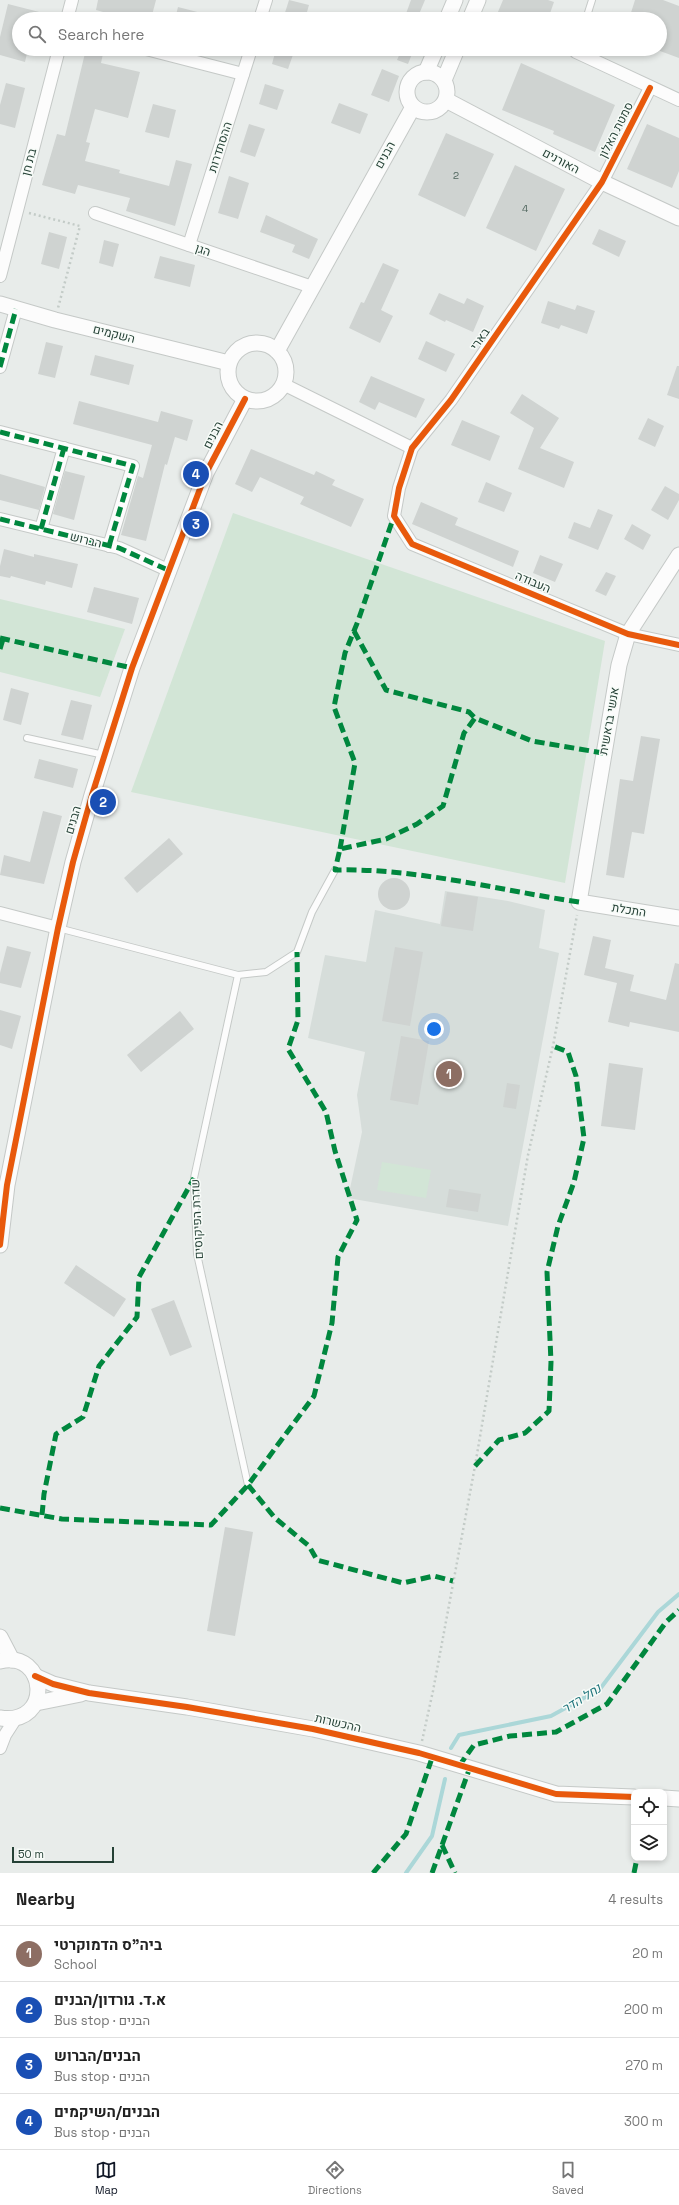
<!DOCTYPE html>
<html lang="en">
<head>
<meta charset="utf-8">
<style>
	body { margin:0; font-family:"Space Grotesk",Heebo,sans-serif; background:#f6f6f6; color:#222 }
	.controls { position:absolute; right:12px; bottom:12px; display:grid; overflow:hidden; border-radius:8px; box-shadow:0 2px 6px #0003 }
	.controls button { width:36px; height:36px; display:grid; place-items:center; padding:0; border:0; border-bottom:1px solid #e0e0e0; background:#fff; color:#222; font:20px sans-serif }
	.scale { position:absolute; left:12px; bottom:10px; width:102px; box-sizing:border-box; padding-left:4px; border:2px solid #254136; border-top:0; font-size:11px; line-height:14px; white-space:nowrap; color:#254136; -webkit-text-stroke:3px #f7fbf8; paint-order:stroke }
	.you { position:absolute; left:434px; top:1029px; width:14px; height:14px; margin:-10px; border:3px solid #fff; border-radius:50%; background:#1a73e8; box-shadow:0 0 0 6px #1a73e833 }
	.badge { display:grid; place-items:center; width:26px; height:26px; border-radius:50%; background:#111827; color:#fff; font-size:13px; font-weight:700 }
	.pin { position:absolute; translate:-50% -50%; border:2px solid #fff; box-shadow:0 1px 4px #0006 }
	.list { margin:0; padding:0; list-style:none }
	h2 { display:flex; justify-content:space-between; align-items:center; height:52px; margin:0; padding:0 16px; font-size:17px }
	h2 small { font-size:13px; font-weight:400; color:#767676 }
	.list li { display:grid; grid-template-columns:26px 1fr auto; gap:12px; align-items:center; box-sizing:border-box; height:56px; padding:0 16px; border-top:1px solid #e0e0e0 }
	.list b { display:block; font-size:15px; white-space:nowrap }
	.list p { margin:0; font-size:13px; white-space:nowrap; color:#767676 }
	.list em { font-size:13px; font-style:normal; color:#767676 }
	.icon { flex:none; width:22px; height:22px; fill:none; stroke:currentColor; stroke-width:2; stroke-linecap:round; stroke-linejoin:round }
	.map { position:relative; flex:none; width:679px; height:1873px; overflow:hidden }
	.search { position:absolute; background:#fff; box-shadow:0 2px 6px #0003; left:12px; right:12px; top:12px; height:44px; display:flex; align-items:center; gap:10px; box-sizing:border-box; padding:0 14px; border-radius:22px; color:#767676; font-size:15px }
	.sheet { height:276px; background:#fff }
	nav { display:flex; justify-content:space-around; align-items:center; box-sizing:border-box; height:56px; border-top:1px solid #e0e0e0; background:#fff; font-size:11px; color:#767676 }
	nav a { display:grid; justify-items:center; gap:2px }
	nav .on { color:#111827 }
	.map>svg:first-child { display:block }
	.built { fill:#d6ddda }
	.green { fill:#d2e5d6 }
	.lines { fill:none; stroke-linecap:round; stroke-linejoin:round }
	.stream { stroke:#abd7d8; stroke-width:4 }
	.building { fill:#cfd3d1 }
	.service-casing { stroke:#c5c9c7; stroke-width:8 }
	.minor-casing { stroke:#c5c9c7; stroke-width:14 }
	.tertiary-casing { stroke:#c5c9c7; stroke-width:17 }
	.path { stroke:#c3cbc7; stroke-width:2.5; stroke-dasharray:2 3; stroke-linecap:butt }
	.service { stroke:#fcfcfc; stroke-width:6 }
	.minor { stroke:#fcfcfc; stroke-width:12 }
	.tertiary { stroke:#fcfcfc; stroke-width:15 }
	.quiet { stroke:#00873e; stroke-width:5; stroke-dasharray:10 5; stroke-linecap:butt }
	.cycleway-casing { stroke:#f7fbf8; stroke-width:8 }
	.cycleway { stroke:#e8590c; stroke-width:6 }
	.labels { text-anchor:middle; stroke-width:3; stroke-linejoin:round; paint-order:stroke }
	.number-label { font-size:10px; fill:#50665e }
	.street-label { font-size:12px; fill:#254136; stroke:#f7fbf8 }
	.water-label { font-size:13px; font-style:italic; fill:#20757c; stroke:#f7fbf8 }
</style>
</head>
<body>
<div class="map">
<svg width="679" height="1873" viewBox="0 0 679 1873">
	<rect width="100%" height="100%" fill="#e8ecea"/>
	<polygon class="built" points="445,891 508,901 545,910 539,948 559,953 508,1226 348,1198 362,1132 357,1095 365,1052 308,1038 325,955 366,962 375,910 440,924"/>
	<g class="green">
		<polygon points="233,513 605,641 565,883 131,792"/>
		<polygon points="0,599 125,629 100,697 0,672"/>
		<polygon points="382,1162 431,1170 426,1198 377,1190"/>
	</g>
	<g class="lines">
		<g class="stream">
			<polyline points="451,1748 459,1735 551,1716 600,1689 658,1612 679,1594"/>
			<polyline points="406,1873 432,1836 445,1779"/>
		</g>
	</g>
	<g class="building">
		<polygon points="98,0 156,0 151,19 128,19 96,10"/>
		<polygon points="289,0 309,5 305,19 283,19"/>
		<polygon points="411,0 425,0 417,19 404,19"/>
		<polygon points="503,0 548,0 554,2 548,19 495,19"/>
		<polygon points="635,0 663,0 679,6 679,58 660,51 660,19 629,19"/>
		<polygon points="8,4 51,15 50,19 19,19 19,49 28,49 25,62 0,55 0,37"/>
		<polygon points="178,7 209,15 209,19 175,19"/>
		<polygon points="86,49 104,49 101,63 140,72 128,118 95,109 86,142 90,143 85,161 120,170 119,173 169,186 176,160 192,164 175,226 126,211 130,198 78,185 75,194 42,185 57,134 65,136"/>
		<polygon points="276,49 295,49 288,69 272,64"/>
		<polygon points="402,49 414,49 408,64 397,60"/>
		<polygon points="521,63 615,105 595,152 553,134 554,131 502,110"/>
		<polygon points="382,69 399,76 389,102 371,95"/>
		<polygon points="6,83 25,88 15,128 0,124 0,105"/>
		<polygon points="265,84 284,90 277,110 259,104"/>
		<polygon points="339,103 368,114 360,134 331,123"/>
		<polygon points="153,104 176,110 169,138 145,132"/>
		<polygon points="249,124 265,129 255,157 240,152"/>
		<polygon points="647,124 679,138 679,171 672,188 627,169"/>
		<polygon points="446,133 494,154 465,217 418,195"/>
		<polygon points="515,165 565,189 536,251 486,228"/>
		<polygon points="229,176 249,183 238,219 218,213"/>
		<polygon points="266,215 318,239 309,259 292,252 295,245 260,232"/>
		<polygon points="599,229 626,241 619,257 592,244"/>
		<polygon points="49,232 67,237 59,269 41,264"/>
		<polygon points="104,240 119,244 113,267 99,263"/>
		<polygon points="160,256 195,265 190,287 154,278"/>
		<polygon points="383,263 399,270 381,310 393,316 380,343 349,328 361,302 364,303"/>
		<polygon points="439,293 464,304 467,298 484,306 473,332 446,320 445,322 429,314"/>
		<polygon points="548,301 575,310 577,305 595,311 587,334 561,325 559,329 541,323"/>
		<polygon points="426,341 455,354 446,372 418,359"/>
		<polygon points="46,342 63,346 55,378 38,374"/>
		<polygon points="95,355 134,365 129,385 90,375"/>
		<polygon points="677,366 679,366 679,399 667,395"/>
		<polygon points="371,376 425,399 416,418 379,402 375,410 359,402"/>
		<polygon points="522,394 559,418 540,448 574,462 564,488 518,469 534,428 510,413"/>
		<polygon points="79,401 158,422 161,411 193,420 187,441 175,437 167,465 165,464 146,541 121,535 138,476 143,478 152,445 73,424"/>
		<polygon points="648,418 664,426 655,447 638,439"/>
		<polygon points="462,420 500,436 490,461 451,445"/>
		<polygon points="251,449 314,475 316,471 335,480 332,485 364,499 351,527 300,504 304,497 260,477 252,492 235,484"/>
		<polygon points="65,471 85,476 74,520 53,514"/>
		<polygon points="0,474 45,487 39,510 0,500"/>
		<polygon points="486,482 512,493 504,512 478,502"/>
		<polygon points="665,486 679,494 679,500 668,520 651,510"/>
		<polygon points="421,502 458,518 455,525 519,551 513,567 412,524"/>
		<polygon points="598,509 613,515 598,550 568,538 574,522 590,528"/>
		<polygon points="632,524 651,535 643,550 624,539"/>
		<polygon points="4,549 34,557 34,554 78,564 72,588 46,581 45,585 11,576 10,578 0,576 0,566"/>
		<polygon points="540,555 563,564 555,582 533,573"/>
		<polygon points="606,572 616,576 606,596 595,591"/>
		<polygon points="94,587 139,598 132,624 87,612"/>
		<polygon points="11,688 29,693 21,725 3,720"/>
		<polygon points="71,700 92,705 83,740 61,735"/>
		<polygon points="641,736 660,739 644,834 632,832 624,878 606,875 620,779 633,781"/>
		<polygon points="39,759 78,769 73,788 34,778"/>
		<polygon points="43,811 62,816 44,884 0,875 4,855 30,862"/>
		<polygon points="169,838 183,854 137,893 124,878"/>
		<circle cx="394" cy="894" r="16"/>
		<polygon points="447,892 478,897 473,931 441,926"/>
		<polygon points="593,936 611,940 605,968 634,975 630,991 666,1000 675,963 679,964 679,1032 630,1022 629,1027 608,1022 617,983 584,975"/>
		<polygon points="7,946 31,952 21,988 0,983 0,973"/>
		<polygon points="395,947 423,952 410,1026 382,1021"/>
		<polygon points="0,1010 21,1016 12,1049 0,1045"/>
		<polygon points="180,1011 194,1029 141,1072 127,1055"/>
		<polygon points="401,1036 429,1041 418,1105 390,1100"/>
		<polygon points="609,1063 643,1068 635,1130 601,1126"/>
		<polygon points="507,1083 520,1085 516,1109 503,1107"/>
		<polygon points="449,1189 481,1194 478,1212 446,1207"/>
		<polygon points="76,1265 126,1299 114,1317 64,1283"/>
		<polygon points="174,1300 192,1347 170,1356 151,1309"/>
		<polygon points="225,1527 253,1532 235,1636 207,1631"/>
	</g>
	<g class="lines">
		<defs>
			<g id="service">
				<polyline points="586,19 592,0"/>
				<polyline points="27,738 104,755"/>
				<polyline points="58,928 238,975 266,972 297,952 312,912 335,870"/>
				<polyline points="238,975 194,1178 197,1254 248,1485"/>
			</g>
			<g id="minor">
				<polyline points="67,19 72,0"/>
				<polyline points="260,19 266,0"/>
				<polyline points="146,49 243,74"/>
				<polyline points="576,52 679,100"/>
				<polyline points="650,88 602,182 451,400 412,448 399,488 394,516 412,544 628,634 679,645"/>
				<polyline points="95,213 312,287"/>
				<polyline points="189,245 251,49"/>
				<polyline points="0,276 59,49"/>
				<polyline points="0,367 16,309"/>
				<polyline points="283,384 412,448"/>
				<polyline points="0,432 133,466 109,546"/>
				<polyline points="0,519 119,548 170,571"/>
				<polyline points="41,529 64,448"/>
				<polyline points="0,913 58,928"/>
				<polyline points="0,1748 5,1735 16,1718"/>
			</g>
			<g id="tertiary">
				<polyline points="447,19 455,0"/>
				<polyline points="470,19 478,0"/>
				<circle cx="427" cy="92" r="20"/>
				<polyline points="426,72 436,49"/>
				<polyline points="444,80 457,49"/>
				<polyline points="446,100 602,182 679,218"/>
				<polyline points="0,304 55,320 229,363"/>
				<circle cx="257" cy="372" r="29"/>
				<polyline points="277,351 413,107"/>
				<polyline points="679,555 628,634 619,665 579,902 679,918"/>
				<polyline points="0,1245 7,1185 58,928 73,862 92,795 132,668 206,473 245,399"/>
				<polyline points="0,1637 12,1660"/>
				<path d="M0,1661C47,1649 54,1726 0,1718"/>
				<polyline points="35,1676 53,1684 89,1693 187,1707 313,1729 419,1753 556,1794 634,1797"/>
				<polyline points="36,1703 81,1694"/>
				<polyline points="664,1798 679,1799"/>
			</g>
		</defs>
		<use href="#service" class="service-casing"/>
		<use href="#minor" class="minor-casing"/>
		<use href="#tertiary" class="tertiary-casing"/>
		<g class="path">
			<polyline points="29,213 80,226 58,308"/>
			<polyline points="422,1741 433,1691 475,1466 528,1155 553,1046 577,915"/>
		</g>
		<use href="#service" class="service"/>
		<use href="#minor" class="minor"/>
		<use href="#tertiary" class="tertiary"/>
		<g class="quiet">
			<polyline points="0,367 16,309"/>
			<polyline points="0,432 133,466 109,546"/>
			<polyline points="0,519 119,548 170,571"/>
			<polyline points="41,529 64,448"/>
			<polyline points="354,631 386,690 469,712 475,718"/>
			<polyline points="0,638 132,668"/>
			<polyline points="0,649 3,639"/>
			<polyline points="340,849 355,763 334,707 345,653 358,621 394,516"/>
			<path d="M579,902C497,890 418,868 335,870L340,849L386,839L417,824L443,806L464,733L475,718L532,741L603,753"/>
			<polyline points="475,1466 499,1440 525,1433 549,1411 551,1362 547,1272 558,1226 574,1182 584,1138 576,1076 568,1052 553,1046"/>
			<polyline points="248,1485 275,1518 309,1546 317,1560 403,1583 434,1576 453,1581"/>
			<polyline points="0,1508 62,1519 211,1525 248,1485 314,1396 332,1323 338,1257 357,1220 335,1151 326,1112 288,1049 298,1020 297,952"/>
			<polyline points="42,1515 44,1494 56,1434 83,1417 99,1366 137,1317 139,1277 194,1178"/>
			<polyline points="459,1766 474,1745 510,1736 556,1732 607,1704 666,1622 679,1610"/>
			<polyline points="442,1845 455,1873"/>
			<polyline points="373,1873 406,1834 432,1758"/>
			<polyline points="432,1873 469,1770"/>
			<polyline points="634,1873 637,1858"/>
		</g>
		<defs>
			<g id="cycleway">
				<polyline points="650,88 602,182 451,400 412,448 399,488 394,516 412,544 628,634 679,645"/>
				<polyline points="0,1245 7,1185 58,928 73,862 92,795 132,668 206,473 245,399"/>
				<polyline points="35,1676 53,1684 89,1693 187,1707 313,1729 419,1753 556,1794 634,1797"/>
			</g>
		</defs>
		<use href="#cycleway" class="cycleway-casing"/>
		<use href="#cycleway" class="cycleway"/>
	</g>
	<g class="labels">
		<g class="number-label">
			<text x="456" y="179">2</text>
			<text x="525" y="212">4</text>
		</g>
		<g class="street-label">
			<text transform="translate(616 130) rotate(-63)" y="4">סמטת האלון</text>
			<text transform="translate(220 147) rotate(-72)" y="4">ההסתדרות</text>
			<text transform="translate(385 155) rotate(-61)" y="4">הבנים</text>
			<text transform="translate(561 161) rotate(28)" y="4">האורנים</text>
			<text transform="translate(29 162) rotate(-75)" y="4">בת חן</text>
			<text transform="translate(203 250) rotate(19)" y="4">הגן</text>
			<text transform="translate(114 334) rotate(14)" y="4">השקמים</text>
			<text transform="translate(480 339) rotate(-55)" y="4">בארי</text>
			<text transform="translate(213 435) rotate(-63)" y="4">הבנים</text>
			<text transform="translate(86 540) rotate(14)" y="4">הברוש</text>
			<text transform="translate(533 582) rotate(23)" y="4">העבודה</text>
			<text transform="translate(609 721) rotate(-80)" y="4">אנשי בראשית</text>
			<text transform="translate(73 820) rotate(-74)" y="4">הבנים</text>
			<text transform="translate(629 910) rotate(9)" y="4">התכלת</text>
			<text transform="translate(197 1219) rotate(-93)" y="4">שדרת הפיקוסים</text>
			<text transform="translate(338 1723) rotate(13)" y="4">ההכשרות</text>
		</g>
		<g class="water-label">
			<text transform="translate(581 1698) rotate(-32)" y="5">נחל הדר</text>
		</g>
	</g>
</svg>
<div class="controls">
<button><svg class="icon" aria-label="locate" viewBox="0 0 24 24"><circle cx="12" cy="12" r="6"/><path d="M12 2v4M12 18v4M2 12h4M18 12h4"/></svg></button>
<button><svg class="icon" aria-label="layers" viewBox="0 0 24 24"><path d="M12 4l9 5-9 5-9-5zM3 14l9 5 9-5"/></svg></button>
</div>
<div class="scale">50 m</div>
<div class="you"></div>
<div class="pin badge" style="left:449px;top:1074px;background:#8d6e63">1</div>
<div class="pin badge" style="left:103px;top:802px;background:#1a4fb4">2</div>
<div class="pin badge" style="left:196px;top:524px;background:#1a4fb4">3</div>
<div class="pin badge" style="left:196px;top:474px;background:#1a4fb4">4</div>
<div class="search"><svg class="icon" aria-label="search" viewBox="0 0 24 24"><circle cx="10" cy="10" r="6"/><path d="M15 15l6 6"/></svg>Search here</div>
</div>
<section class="sheet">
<h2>Nearby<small>4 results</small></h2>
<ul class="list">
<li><span class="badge" style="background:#8d6e63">1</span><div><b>ביה&quot;ס הדמוקרטי</b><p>School</p></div><em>20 m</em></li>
<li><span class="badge" style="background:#1a4fb4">2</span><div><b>א.ד. גורדון/הבנים</b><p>Bus stop · הבנים</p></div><em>200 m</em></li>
<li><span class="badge" style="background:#1a4fb4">3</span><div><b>הבנים/הברוש</b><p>Bus stop · הבנים</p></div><em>270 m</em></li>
<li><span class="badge" style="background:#1a4fb4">4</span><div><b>הבנים/השיקמים</b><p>Bus stop · הבנים</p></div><em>300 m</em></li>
</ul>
</section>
<nav>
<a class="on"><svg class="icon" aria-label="map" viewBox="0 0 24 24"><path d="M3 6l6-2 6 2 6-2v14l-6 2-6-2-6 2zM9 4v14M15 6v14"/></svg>Map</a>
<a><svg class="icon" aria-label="directions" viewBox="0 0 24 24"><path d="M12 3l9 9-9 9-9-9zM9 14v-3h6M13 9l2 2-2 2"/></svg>Directions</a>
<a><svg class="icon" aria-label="saved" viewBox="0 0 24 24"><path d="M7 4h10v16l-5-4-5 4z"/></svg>Saved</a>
</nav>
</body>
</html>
